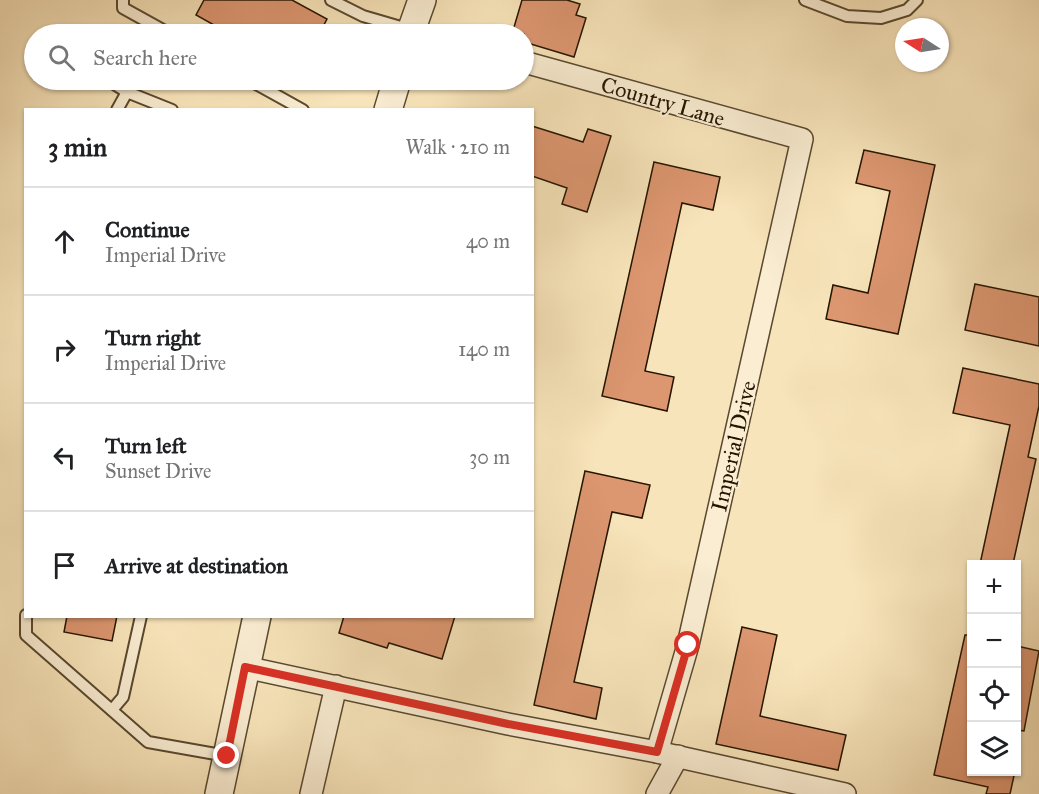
<!DOCTYPE html>
<html lang="en">
<head>
<meta charset="utf-8">
<style>
	body { margin:0; font-family:"IM FELL Great Primer",serif; background:#f2f2f2; color:#202124 }
	.controls { position:absolute; right:18px; bottom:18px; display:grid; overflow:hidden; border-radius:0px; box-shadow:0 2px 4px #0004 }
	.controls button { width:54px; height:54px; display:grid; place-items:center; padding:0; border:0; border-bottom:2px solid #e0e0e0; background:#fff; color:#202124; font:30px sans-serif }
	.compass { position:absolute; left:895px; top:18px; width:54px; height:54px; border-radius:50%; background:#fff; box-shadow:0 2px 4px #0004; rotate:282deg }
	.stop { position:absolute; width:18px; height:18px; margin:-14px; border:4px solid #d93025; border-radius:50%; background:#fff }
	.stop.end { background:#d93025; border-color:#fff; box-shadow:0 2px 6px #0008 }
	.list { margin:0; padding:0; list-style:none }
	h2 { display:flex; justify-content:space-between; align-items:center; height:78px; margin:0; padding:0 24px; font-size:26px }
	h2 small { font-size:20px; font-weight:400; color:#757577 }
	.list li { display:grid; grid-template-columns:39px 1fr auto; gap:18px; align-items:center; box-sizing:border-box; height:108px; padding:0 24px; border-top:2px solid #e0e0e0 }
	.list b { display:block; font-size:22px; white-space:nowrap }
	.list p { margin:0; font-size:20px; white-space:nowrap; color:#757577 }
	.list em { font-size:20px; font-style:normal; color:#757577 }
	.icon { flex:none; width:33px; height:33px; fill:none; stroke:currentColor; stroke-width:2; stroke-linecap:round; stroke-linejoin:round }
	.map { position:relative; flex:none; width:1039px; height:794px; overflow:hidden }
	.search { position:absolute; background:#fff; box-shadow:0 2px 4px #0004; left:24px; top:24px; width:510px; height:66px; display:flex; align-items:center; gap:15px; box-sizing:border-box; padding:0 21px; border-radius:33px; color:#757577; font-size:22px }
	.panel { position:absolute; background:#fff; box-shadow:0 2px 4px #0004; left:24px; top:108px; width:510px; height:510px; border-radius:0px }
	.map>svg:first-child { display:block }
	.building { fill:#dc9670; stroke:#241501; stroke-width:1.5 }
	.lines { fill:none; stroke-linecap:round; stroke-linejoin:round }
	.service-casing { stroke:#59492f; stroke-width:14 }
	.minor-casing { stroke:#59492f; stroke-width:24 }
	.tertiary-casing { stroke:#59492f; stroke-width:30 }
	.service { stroke:#faedd2; stroke-width:10 }
	.minor { stroke:#faedd2; stroke-width:21 }
	.tertiary { stroke:#faedd2; stroke-width:27 }
	.route { stroke:#d93025; stroke-width:8 }
	.labels { text-anchor:middle; stroke-width:4.5; stroke-linejoin:round; paint-order:stroke }
	.street-label { font-size:22px; fill:#241501; stroke:#faedd2 }
</style>
</head>
<body>
<div class="map">
<svg width="1039" height="794" viewBox="0 0 1039 794">
	<rect width="100%" height="100%" fill="#f8e4ba"/>
	<filter id="stains"><feTurbulence type="fractalNoise" baseFrequency=".00333" numOctaves="4"/><feColorMatrix values="0 0 0 0 .2 0 0 0 0 .09 0 0 0 0 .02 0 0 0 .5 -.17"/></filter>
	<radialGradient id="worn" r=".72"><stop offset=".6" stop-color="#630" stop-opacity="0"/><stop offset="1" stop-color="#630" stop-opacity=".3"/></radialGradient>
	<g class="building">
		<polygon points="204,0 292,0 327,19 319,34 230,34 196,15"/>
		<polygon points="522,0 567,0 580,4 576,15 586,18 574,57 524,42 524,34 512,34"/>
		<polygon points="532,126 583,142 588,129 611,136 587,212 562,204 567,188 532,176"/>
		<polygon points="864,150 935,165 898,334 826,319 833,285 868,293 890,191 856,183"/>
		<polygon points="654,162 720,177 713,210 682,203 645,371 674,377 667,411 602,396"/>
		<polygon points="975,284 1039,297 1039,346 965,330"/>
		<polygon points="963,368 1039,384 1039,406 1028,457 1036,459 1013,564 980,564 1010,425 953,413"/>
		<polygon points="585,471 650,485 642,518 612,512 574,682 602,688 596,719 534,705"/>
		<polygon points="67,616 117,616 112,641 64,632"/>
		<polygon points="344,616 455,616 442,659 389,643 387,648 339,633"/>
		<polygon points="742,627 777,635 760,716 846,735 838,770 716,744"/>
		<polygon points="965,635 972,635 972,771 1015,771 1010,794 986,794 988,787 934,775"/>
		<polygon points="1017,646 1039,651 1024,731 1017,730"/>
	</g>
	<g class="lines">
		<defs>
			<g id="service">
				<polyline points="123,0 123,8 170,34"/>
				<polyline points="331,0 363,16 411,30"/>
				<polyline points="805,0 847,16 881,18 907,10 917,0"/>
				<polyline points="108,80 127,92"/>
				<polyline points="249,80 303,110"/>
				<polyline points="117,110 127,92 172,110"/>
				<polyline points="26,615 26,635 148,742 227,756"/>
				<polyline points="112,710 123,697 141,616"/>
			</g>
			<g id="minor">
				<polyline points="524,62 802,139 688,645 657,752"/>
				<polyline points="245,667 508,724 657,752 845,794"/>
				<polyline points="311,794 336,686"/>
				<polyline points="657,794 678,756"/>
			</g>
			<g id="tertiary">
				<polyline points="410,34 422,0"/>
				<polyline points="388,110 397,80"/>
				<polyline points="219,794 257,616"/>
			</g>
		</defs>
		<use href="#service" class="service-casing"/>
		<use href="#minor" class="minor-casing"/>
		<use href="#tertiary" class="tertiary-casing"/>
		<use href="#service" class="service"/>
		<use href="#minor" class="minor"/>
		<use href="#tertiary" class="tertiary"/>
	</g>
	<g class="lines">
		<polyline class="route" points="227,756 245,667 508,724 657,752 688,645"/>
	</g>
	<g class="labels">
		<g class="street-label">
			<text transform="translate(663 101) rotate(16)" y="8">Country Lane</text>
			<text transform="translate(733 446) rotate(-77)" y="8">Imperial Drive</text>
		</g>
	</g>
	<rect width="100%" height="100%" filter="url(#stains)"/>
	<rect width="100%" height="100%" fill="url(#worn)"/>
</svg>
<div class="controls">
<button>+</button>
<button>−</button>
<button><svg class="icon" aria-label="locate" viewBox="0 0 24 24"><circle cx="12" cy="12" r="6"/><path d="M12 2v4M12 18v4M2 12h4M18 12h4"/></svg></button>
<button><svg class="icon" aria-label="layers" viewBox="0 0 24 24"><path d="M12 4l9 5-9 5-9-5zM3 14l9 5 9-5"/></svg></button>
</div>
<svg class="compass" viewBox="-18 -18 36 36"><path d="M0-13l5 13h-10z" fill="#e53935"/><path d="M0 13l5-13h-10z" fill="#757577"/></svg>
<div class="stop" style="left:688px;top:645px"></div>
<div class="stop end" style="left:227px;top:756px"></div>
<div class="search"><svg class="icon" aria-label="search" viewBox="0 0 24 24"><circle cx="10" cy="10" r="6"/><path d="M15 15l6 6"/></svg>Search here</div>
<section class="panel">
<h2>3 min<small>Walk · 210 m</small></h2>
<ul class="list">
<li><svg class="icon" aria-label="ahead" viewBox="0 0 24 24"><path d="M12 20V5M6 11l6-6 6 6"/></svg><div><b>Continue</b><p>Imperial Drive</p></div><em>40 m</em></li>
<li><svg class="icon" aria-label="right" viewBox="0 0 24 24"><path d="M7 20v-9h11M14 6l5 5-5 5"/></svg><div><b>Turn right</b><p>Imperial Drive</p></div><em>140 m</em></li>
<li><svg class="icon" aria-label="left" viewBox="0 0 24 24"><path d="M17 20v-9H6M10 6l-5 5 5 5"/></svg><div><b>Turn left</b><p>Sunset Drive</p></div><em>30 m</em></li>
<li><svg class="icon" aria-label="arrive" viewBox="0 0 24 24"><path d="M6 21V4h12l-3 4 3 4H6"/></svg><div><b>Arrive at destination</b></div></li>
</ul>
</section>
</div>
</body>
</html>
